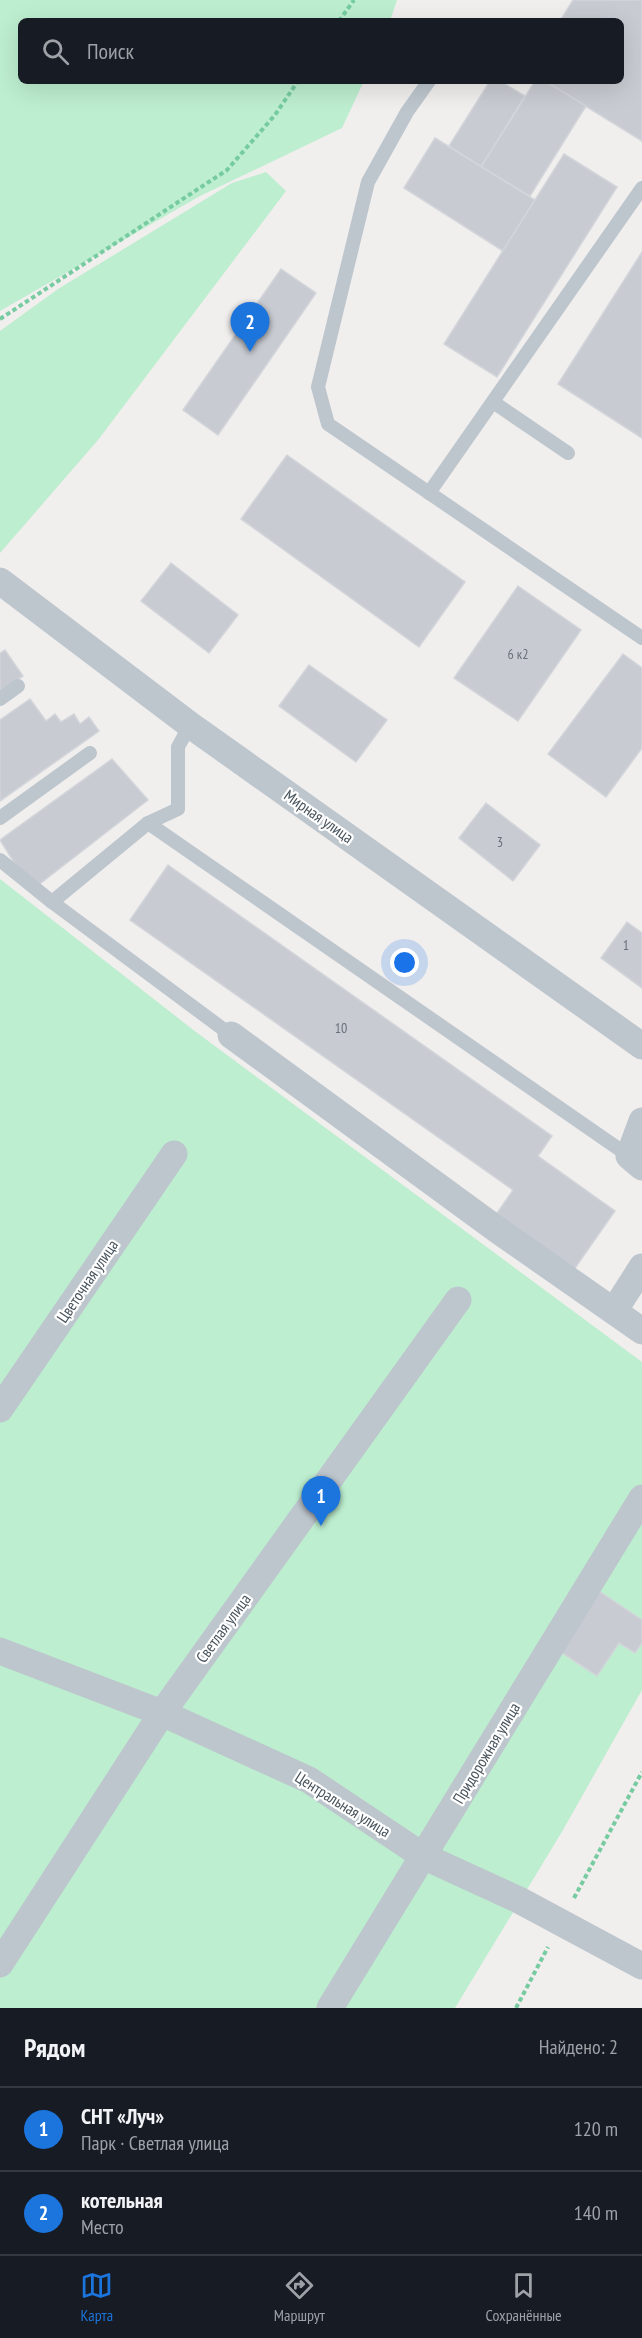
<!DOCTYPE html>
<html lang="ru">
<head>
<meta charset="utf-8">
<style>
	body { margin:0; font-family:"PT Sans Narrow",sans-serif; background:#242831; color:#f1f3f6 }
	.you { position:absolute; left:405px; top:963px; width:21px; height:21px; margin:-15px; border:4px solid #fff; border-radius:50%; background:#1a73e8; box-shadow:0 0 0 9px #1a73e833 }
	.badge { display:grid; place-items:center; width:39px; height:39px; border-radius:50%; background:#1c74dd; color:#fff; font-size:20px; font-weight:700 }
	.pin { position:absolute; translate:-50% -50px; filter:drop-shadow(0 2px 3px #0008) }
	.pin::after { content:''; position:absolute; top:32px; width:21px; height:18px; background:inherit; clip-path:polygon(0 0,100% 0,50% 100%) }
	.list { margin:0; padding:0; list-style:none }
	h2 { display:flex; justify-content:space-between; align-items:center; height:78px; margin:0; padding:0 24px; font-size:26px }
	h2 small { font-size:20px; font-weight:400; color:#9ea1a6 }
	.list li { display:grid; grid-template-columns:39px 1fr auto; gap:18px; align-items:center; box-sizing:border-box; height:84px; padding:0 24px; border-top:2px solid #363941 }
	.list b { display:block; font-size:22px; white-space:nowrap }
	.list p { margin:0; font-size:20px; white-space:nowrap; color:#9ea1a6 }
	.list em { font-size:20px; font-style:normal; color:#9ea1a6 }
	.icon { flex:none; width:33px; height:33px; fill:none; stroke:currentColor; stroke-width:2; stroke-linecap:round; stroke-linejoin:round }
	.map { position:relative; flex:none; width:642px; height:2008px; overflow:hidden }
	.search { position:absolute; background:#171b24; box-shadow:0 6px 24px #0002; left:18px; right:18px; top:18px; height:66px; display:flex; align-items:center; gap:15px; box-sizing:border-box; padding:0 21px; border-radius:9px; color:#9ea1a6; font-size:22px }
	.sheet { height:246px; background:#171b24 }
	nav { display:flex; justify-content:space-around; align-items:center; box-sizing:border-box; height:84px; border-top:2px solid #363941; background:#171b24; font-size:16px; color:#9ea1a6 }
	nav a { display:grid; justify-items:center; gap:3px }
	nav .on { color:#1c74dd }
	.map>svg:first-child { display:block }
	.green { fill:#bdeecf }
	.building { fill:#c8cbd1; stroke:#d2d5da; stroke-width:1.5 }
	.lines { fill:none; stroke-linecap:round; stroke-linejoin:round }
	.path { stroke:#76cba0; stroke-width:4; stroke-dasharray:4.5 3; stroke-linecap:butt }
	.lane { stroke:#bdc6cd; stroke-width:14 }
	.street { stroke:#bdc6cd; stroke-width:27 }
	.labels { text-anchor:middle; stroke-width:4.5; stroke-linejoin:round; paint-order:stroke }
	.number-label { font-size:14px; fill:#677078 }
	.street-label { font-size:16px; fill:#47525b; stroke:#fff }
</style>
</head>
<body>
<div class="map">
<svg width="642" height="2008" viewBox="0 0 642 2008">
	<rect width="100%" height="100%" fill="#f1eeee"/>
	<g class="green">
		<polygon points="0,0 397,0 390,21 21,21 21,81 364,81 342,128 200,196 0,311"/>
		<polygon points="266,172 286,191 98,440 0,553 0,331 58,289 232,183"/>
		<polygon points="0,879 196,1032 642,1362 642,1690 563,1830 455,2008 0,2008"/>
	</g>
	<g class="building">
		<polygon points="573,0 642,0 642,141 545,81 621,81 621,21 560,21"/>
		<polygon points="490,81 500,81 525,96 481,167 449,146"/>
		<polygon points="535,81 545,81 586,106 530,196 481,167"/>
		<polygon points="435,138 535,200 503,251 404,188"/>
		<polygon points="564,154 617,187 497,377 444,344"/>
		<polygon points="642,252 642,438 558,384"/>
		<polygon points="281,269 316,293 218,435 183,410"/>
		<polygon points="287,455 465,582 419,647 241,519"/>
		<polygon points="171,563 238,615 209,653 141,601"/>
		<polygon points="518,586 581,630 518,721 454,678"/>
		<polygon points="5,650 23,676 0,691 0,653"/>
		<polygon points="623,654 642,668 642,748 606,797 548,754"/>
		<polygon points="309,665 387,720 356,762 279,706"/>
		<polygon points="30,699 46,721 55,714 61,722 74,714 80,724 89,717 99,731 0,801 0,720"/>
		<polygon points="112,759 148,800 37,886 15,864 0,840"/>
		<polygon points="486,803 540,845 513,881 459,838"/>
		<polygon points="168,865 552,1136 538,1156 615,1211 573,1271 495,1216 513,1190 130,920"/>
		<polygon points="627,922 642,933 642,988 601,958"/>
		<polygon points="596,1589 642,1620 642,1643 635,1653 619,1643 597,1676 556,1649"/>
	</g>
	<g class="lines">
		<g class="path">
			<polyline points="339,21 354,0"/>
			<polyline points="0,319 227,170 275,115 298,81"/>
			<polyline points="574,1898 642,1772"/>
			<polyline points="516,2008 548,1947"/>
		</g>
		<g class="lane">
			<polyline points="429,81 407,112 368,182 318,387 328,424 642,638"/>
			<polyline points="493,402 568,453"/>
			<polyline points="429,493 642,188"/>
			<polyline points="0,699 18,686"/>
			<polyline points="0,818 90,753"/>
			<polyline points="148,823 629,1156"/>
			<polyline points="0,860 52,902 231,1035"/>
			<polyline points="52,902 148,823 178,809 178,747 190,725"/>
		</g>
		<g class="street">
			<polyline points="0,581 190,725 642,1046"/>
			<polyline points="231,1035 499,1231 642,1331"/>
			<polyline points="642,1121 629,1156 642,1167"/>
			<polyline points="614,1311 642,1267"/>
			<polyline points="0,1409 174,1154"/>
			<polyline points="0,1651 162,1713 309,1780 423,1856 519,1900 642,1966"/>
			<polyline points="0,1964 162,1713 458,1300"/>
			<polyline points="330,2008 642,1498"/>
		</g>
	</g>
	<g class="labels">
		<g class="number-label">
			<text x="518" y="659">6 к2</text>
			<text x="500" y="847">3</text>
			<text x="626" y="950">1</text>
			<text x="341" y="1033">10</text>
		</g>
		<g class="street-label">
			<text transform="translate(319 816) rotate(35)" y="6">Мирная улица</text>
			<text transform="translate(87 1281) rotate(-56)" y="6">Цветочная улица</text>
			<text transform="translate(223 1628) rotate(-54)" y="6">Светлая улица</text>
			<text transform="translate(486 1753) rotate(-59)" y="6">Придорожная улица</text>
			<text transform="translate(343 1804) rotate(32)" y="6">Центральная улица</text>
		</g>
	</g>
</svg>
<div class="you"></div>
<div class="pin badge" style="left:321px;top:1526px">1</div>
<div class="pin badge" style="left:250px;top:352px">2</div>
<div class="search"><svg class="icon" aria-label="search" viewBox="0 0 24 24"><circle cx="10" cy="10" r="6"/><path d="M15 15l6 6"/></svg>Поиск</div>
</div>
<section class="sheet">
<h2>Рядом<small>Найдено: 2</small></h2>
<ul class="list">
<li><span class="badge">1</span><div><b>СНТ «Луч»</b><p>Парк · Светлая улица</p></div><em>120 m</em></li>
<li><span class="badge">2</span><div><b>котельная</b><p>Место</p></div><em>140 m</em></li>
</ul>
</section>
<nav>
<a class="on"><svg class="icon" aria-label="map" viewBox="0 0 24 24"><path d="M3 6l6-2 6 2 6-2v14l-6 2-6-2-6 2zM9 4v14M15 6v14"/></svg>Карта</a>
<a><svg class="icon" aria-label="directions" viewBox="0 0 24 24"><path d="M12 3l9 9-9 9-9-9zM9 14v-3h6M13 9l2 2-2 2"/></svg>Маршрут</a>
<a><svg class="icon" aria-label="saved" viewBox="0 0 24 24"><path d="M7 4h10v16l-5-4-5 4z"/></svg>Сохранённые</a>
</nav>
</body>
</html>
